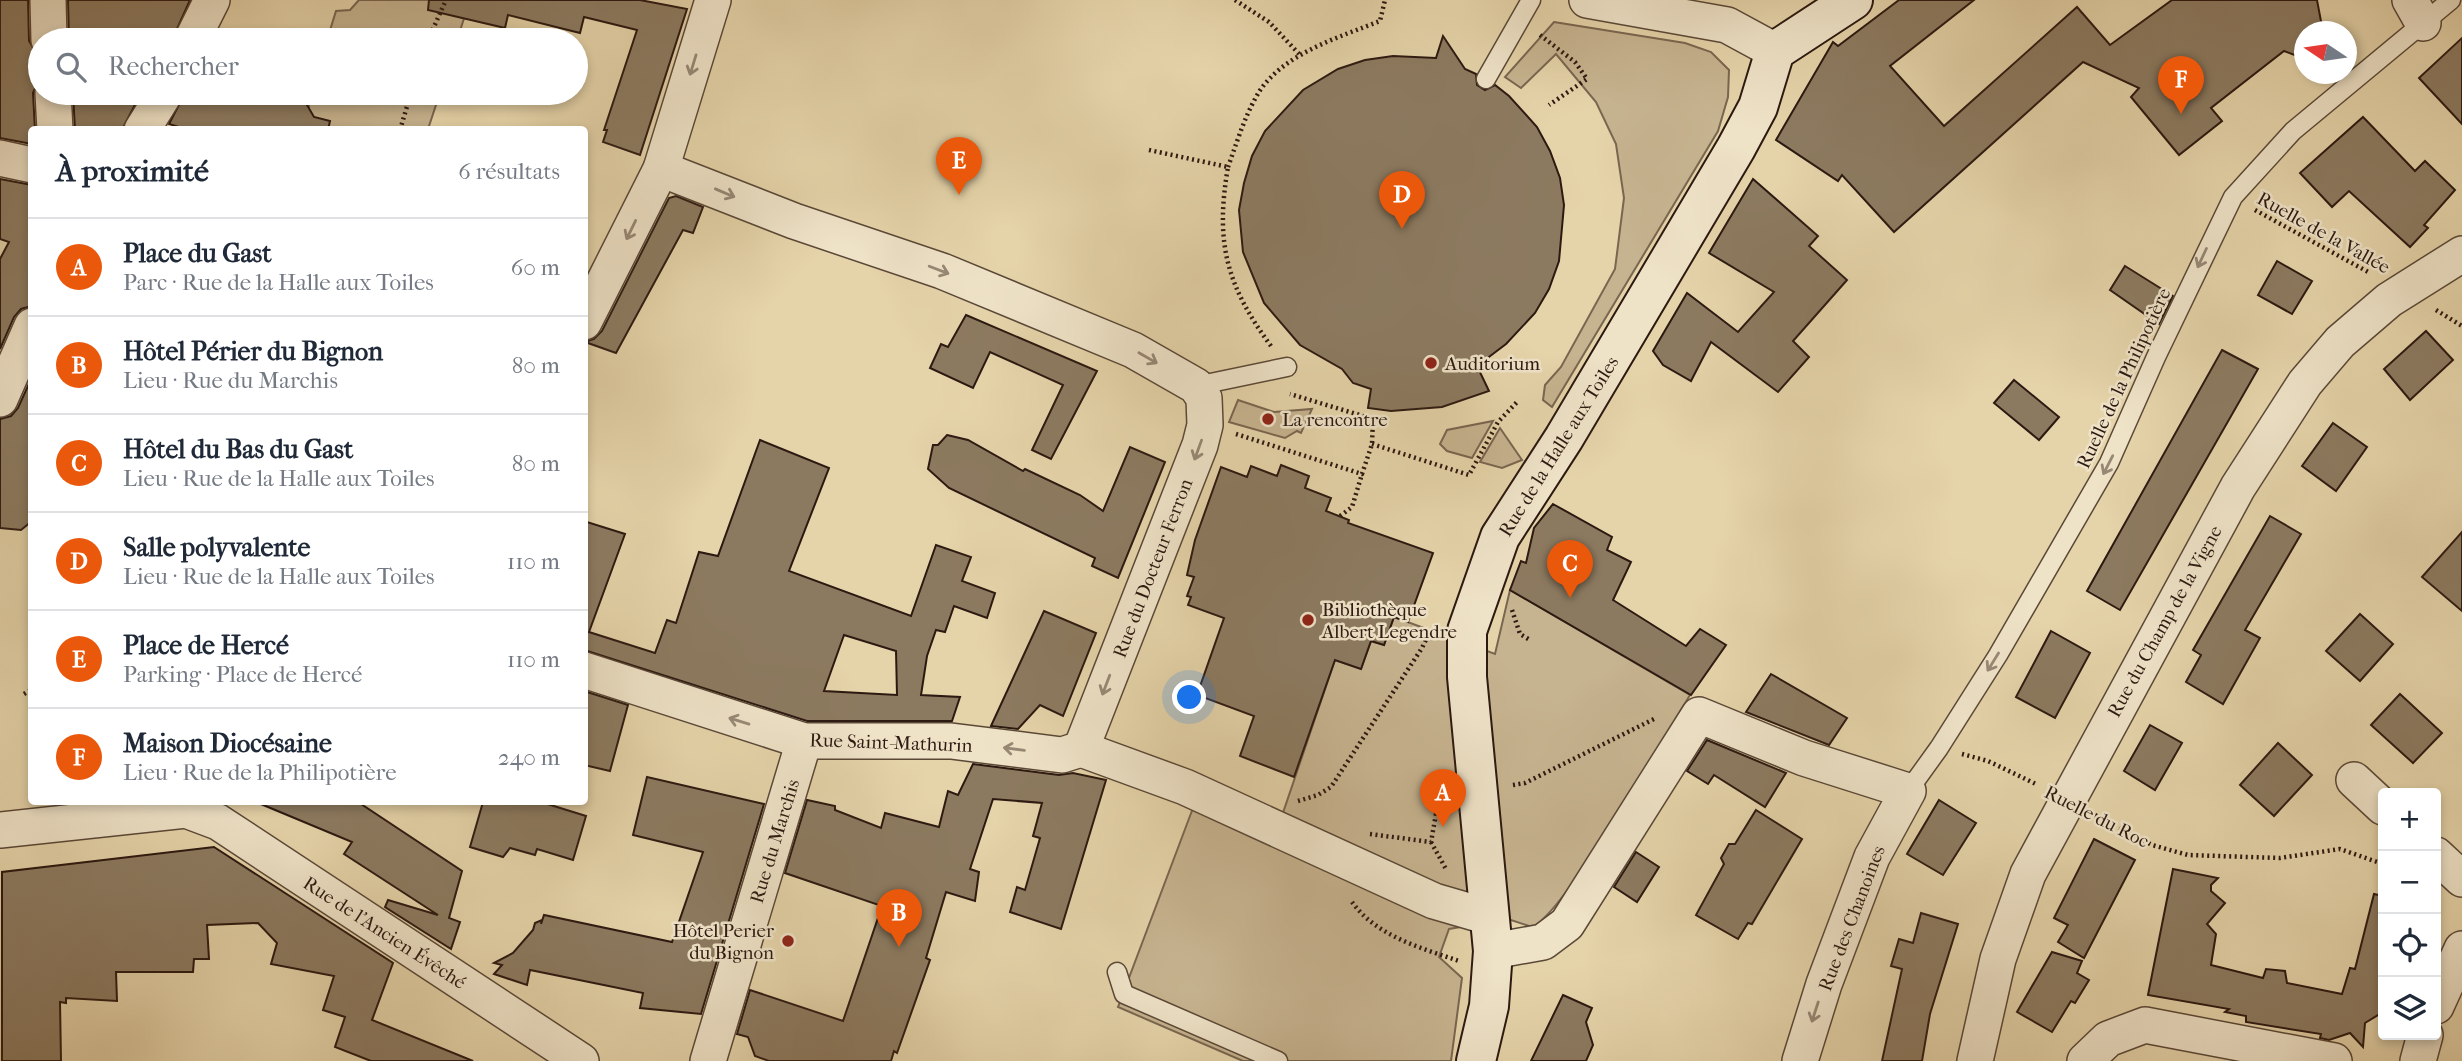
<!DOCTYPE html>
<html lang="fr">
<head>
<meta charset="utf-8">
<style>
	body { margin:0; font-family:"IM FELL French Canon",serif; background:#f6f6f7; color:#1f2937 }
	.controls { position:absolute; right:21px; bottom:21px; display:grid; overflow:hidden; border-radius:7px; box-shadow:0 4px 10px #0003 }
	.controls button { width:63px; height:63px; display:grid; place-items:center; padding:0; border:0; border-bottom:2px solid #e0e1e3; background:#fff; color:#1f2937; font:35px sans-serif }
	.compass { position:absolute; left:2294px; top:21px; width:63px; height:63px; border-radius:50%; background:#fff; box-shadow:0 4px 10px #0003; rotate:283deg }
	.you { position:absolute; left:1190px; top:698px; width:24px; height:24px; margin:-18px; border:5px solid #fff; border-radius:50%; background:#1a73e8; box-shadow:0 0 0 10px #1a73e833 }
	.badge { display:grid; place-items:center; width:46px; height:46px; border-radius:50%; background:#ea580c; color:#fff; font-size:23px; font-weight:700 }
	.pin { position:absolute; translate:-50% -58px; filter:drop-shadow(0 2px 4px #0008) }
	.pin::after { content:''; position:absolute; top:37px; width:24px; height:21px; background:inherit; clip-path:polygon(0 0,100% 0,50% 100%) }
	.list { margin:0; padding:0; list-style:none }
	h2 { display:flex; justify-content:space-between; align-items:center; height:91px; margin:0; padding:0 28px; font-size:30px }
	h2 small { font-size:23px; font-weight:400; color:#747a83 }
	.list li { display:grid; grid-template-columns:46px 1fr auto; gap:21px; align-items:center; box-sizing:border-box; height:98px; padding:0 28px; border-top:2px solid #e0e1e3 }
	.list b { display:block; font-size:26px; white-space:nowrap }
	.list p { margin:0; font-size:23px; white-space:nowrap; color:#747a83 }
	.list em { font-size:23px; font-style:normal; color:#747a83 }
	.icon { flex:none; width:38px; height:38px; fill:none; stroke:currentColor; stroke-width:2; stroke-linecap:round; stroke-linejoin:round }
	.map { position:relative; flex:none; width:2462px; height:1061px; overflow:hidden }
	.search { position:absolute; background:#fff; box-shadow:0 4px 10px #0003; left:28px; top:28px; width:560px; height:77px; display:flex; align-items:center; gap:18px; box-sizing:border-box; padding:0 24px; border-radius:38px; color:#747a83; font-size:26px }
	.panel { position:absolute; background:#fff; box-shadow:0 4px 10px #0003; left:28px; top:126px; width:560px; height:679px; border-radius:7px }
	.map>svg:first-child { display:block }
	.green { fill:#c6b38f; stroke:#796650; stroke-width:2 }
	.building { fill:#8c7a60; stroke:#2c1911; stroke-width:2; fill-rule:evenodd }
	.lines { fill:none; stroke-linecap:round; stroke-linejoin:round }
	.lane-casing { stroke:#5a4837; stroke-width:21 }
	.street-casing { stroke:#5a4837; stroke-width:38 }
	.secondary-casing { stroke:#2c1911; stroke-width:42 }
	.path { stroke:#2c1911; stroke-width:4.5; stroke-dasharray:2 3.5; stroke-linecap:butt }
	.lane { stroke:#eee2c7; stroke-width:18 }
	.street { stroke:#eee2c7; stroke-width:35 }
	.secondary { stroke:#eee2c7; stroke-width:38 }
	.oneway { stroke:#978875 }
	.poi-dot { fill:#8f2418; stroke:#eee2c7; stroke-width:2.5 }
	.labels { text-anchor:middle; stroke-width:5; stroke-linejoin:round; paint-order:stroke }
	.street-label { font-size:19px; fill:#2c1911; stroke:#eee2c7 }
	.poi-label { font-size:19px; fill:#2c1911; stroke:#eee2c7; text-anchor:start }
</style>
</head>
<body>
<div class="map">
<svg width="2462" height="1061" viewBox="0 0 2462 1061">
	<rect width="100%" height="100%" fill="#e5d3a9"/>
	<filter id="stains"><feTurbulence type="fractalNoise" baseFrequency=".00286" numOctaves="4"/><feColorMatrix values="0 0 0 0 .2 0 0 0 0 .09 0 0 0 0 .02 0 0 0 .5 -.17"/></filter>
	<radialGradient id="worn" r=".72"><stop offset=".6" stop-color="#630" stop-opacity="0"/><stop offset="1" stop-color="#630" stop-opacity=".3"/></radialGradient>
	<g class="green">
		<polygon points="359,0 470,0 457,40 327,40 336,11 350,10"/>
		<polygon points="1554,22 1685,43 1711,52 1729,70 1728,97 1718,131 1552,407 1543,400 1545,385 1561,367 1615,269 1624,198 1616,144 1596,102 1556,54 1521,88 1505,77"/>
		<polygon points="311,93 440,93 428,129 315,129 316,121 308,111"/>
		<polygon points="1238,400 1274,412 1312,409 1301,433 1297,431 1285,438 1229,422"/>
		<polygon points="1493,421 1472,458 1447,451 1440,444 1447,430"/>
		<polygon points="1500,428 1522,460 1502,468 1480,462"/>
		<path d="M1510,590L1690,695C1665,736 1565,913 1532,927L1508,919L1449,929L1439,957L1462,978L1451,1061H1243L1118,1007L1193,808L1272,845L1335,660L1361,669L1371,641L1384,645L1394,617L1495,654Z"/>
	</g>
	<g class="building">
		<polygon points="0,0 28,0 29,41 39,57 40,68 40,78 33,93 35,130 32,130 32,144 0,138"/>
		<polygon points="68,0 190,0 172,40 69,40"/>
		<polygon points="429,0 640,0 687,9 640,155 603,142 607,130 604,130 637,30 584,17 580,33 508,15 505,28 428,10"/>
		<polygon points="1899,0 1974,0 1890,66 1944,126 2077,7 2110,45 2172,0 2317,0 2323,32 2305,32 2305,59 2284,51 2211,108 2222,121 2179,155 2131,97 2139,88 2083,62 1894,232 1842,175 1838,181 1776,140 1833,42 1838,46"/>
		<polygon points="1443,36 1465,69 1476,74 1477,85 1485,90 1495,85 1509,96 1537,127 1550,151 1560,178 1564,205 1559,261 1549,289 1535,313 1506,344 1477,366 1489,391 1442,407 1391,411 1368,408 1371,389 1353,383 1342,369 1300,345 1264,303 1243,252 1239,210 1244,183 1252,156 1265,131 1303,90 1338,69 1365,60 1393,56 1436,58"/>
		<polygon points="2462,38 2462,124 2419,78"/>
		<polygon points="73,93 141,93 122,130 75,130"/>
		<polygon points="185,93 224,93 266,104 269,93 311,93 307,105 314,117 330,121 328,130 188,130 169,124"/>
		<polygon points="2363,117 2415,171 2425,161 2455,190 2424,225 2428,228 2410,247 2349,191 2332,207 2300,173"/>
		<polygon points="0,179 32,185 32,306 21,309 14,317 0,349 0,259 9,242 0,239"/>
		<polygon points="1753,179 1818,236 1809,246 1847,280 1793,341 1809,357 1778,392 1711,342 1691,381 1663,365 1653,351 1687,293 1738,332 1774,292 1709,253"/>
		<polygon points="676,196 703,207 693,233 683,230 616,353 585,342 594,339 602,331 669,198"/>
		<polygon points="2277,261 2312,281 2292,314 2258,295"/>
		<polygon points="2125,266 2173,296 2159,324 2110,290"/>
		<polygon points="966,315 1097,371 1051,459 1032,450 1063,385 990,352 973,388 930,368 941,344 948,347"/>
		<polygon points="2426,331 2453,360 2410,400 2384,369"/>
		<polygon points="2222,350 2258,369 2120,610 2087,591"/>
		<polygon points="32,377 32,521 21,530 0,528 0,419 11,416 18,408"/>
		<polygon points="2014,380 2059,417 2039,440 1994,403"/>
		<polygon points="2333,423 2367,447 2336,491 2302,466"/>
		<polygon points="947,435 968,440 1023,471 1025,469 1080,495 1103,511 1130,447 1165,462 1118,578 1092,566 1095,558 949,488 928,469 933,445 938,445"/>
		<path d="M760,440L829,468L789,571L911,616L936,545L971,557L962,581L995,593L987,618L954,606L945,632L936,630L927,656L921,695L960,697L952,721H807L584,650V521L625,534L589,632L655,653L667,620L676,623L699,552L718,556ZM844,635L896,651L897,695L824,691Z"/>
		<polygon points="1281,465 1309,476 1305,488 1331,498 1326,511 1349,520 1348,523 1433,553 1408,622 1394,617 1384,645 1371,641 1361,669 1335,660 1294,777 1240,756 1254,716 1197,695 1224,618 1188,605 1191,597 1187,596 1194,577 1187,575 1195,540 1221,467 1247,477 1251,466 1277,476"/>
		<polygon points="1553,504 1612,537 1607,550 1631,562 1613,600 1686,646 1700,629 1726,645 1691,695 1510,590 1521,561 1526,563 1534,528"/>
		<polygon points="2270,516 2301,534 2245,630 2260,638 2223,704 2186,682 2201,655 2193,650"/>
		<polygon points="2462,532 2462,611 2422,577"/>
		<polygon points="1044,611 1096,633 1063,716 1040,705 1018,729 991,726"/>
		<polygon points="2360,614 2393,644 2360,681 2326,651"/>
		<polygon points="2051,631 2090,653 2055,718 2016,697"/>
		<polygon points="1771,674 1847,718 1829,745 1746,712"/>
		<polygon points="584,691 628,705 610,771 584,765"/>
		<polygon points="2400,694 2442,733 2413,763 2371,725"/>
		<polygon points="2150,725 2182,743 2155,790 2124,771"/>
		<polygon points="1707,740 1786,773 1765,807 1714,775 1708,784 1687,771"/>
		<polygon points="2278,743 2312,775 2274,816 2240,785"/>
		<polygon points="973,764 1059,775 1073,773 1106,780 1061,929 1010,912 1017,887 1025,890 1040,838 1033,836 1042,803 993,799 970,869 979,872 975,901 946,892 926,958 930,960 897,1053 894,1051 891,1061 769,1061 755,1056 748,1037 737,1034 750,990 843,1021 882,906 785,873 807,800 835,806 835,810 881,828 885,813 939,827 948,791 958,795"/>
		<polygon points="647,777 764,804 701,1014 640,1008 643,993 530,970 527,985 494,974 502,965 494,963 513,953 533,930 535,923 542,920 541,924 544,915 672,942 703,852 633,835"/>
		<polygon points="1939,800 1976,823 1943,875 1907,854"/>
		<polygon points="256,802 358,802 462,871 449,918 460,922 451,949 385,907 388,900 438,915 344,854 352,842"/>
		<polygon points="483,802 541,802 586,816 573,860 537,849 535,855 510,848 503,857 470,847"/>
		<polygon points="1756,810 1802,839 1752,924 1748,923 1738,939 1696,915 1724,864 1721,858 1729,844 1735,844"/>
		<polygon points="2094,839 2135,860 2084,958 2058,942 2068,925 2054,918"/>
		<polygon points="214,847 393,963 372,1020 473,1061 371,1061 335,1047 345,1017 323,1010 334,976 271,964 277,943 258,923 207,925 209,959 194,959 193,972 116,972 117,1001 66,998 66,1003 60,1002 61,1061 2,1061 2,872"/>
		<polygon points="1636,852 1659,867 1637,902 1614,887"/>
		<polygon points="2173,869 2218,878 2211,885 2211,891 2225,903 2207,924 2216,934 2211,965 2263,978 2266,969 2285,971 2287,983 2342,994 2350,968 2355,969 2374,894 2383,896 2383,1012 2365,1023 2363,1047 2350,1033 2329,1040 2320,1038 2321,1034 2246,1022 2246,1016 2225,1012 2229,1009 2148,995"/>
		<polygon points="1921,913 1958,924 1930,1014 1922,1061 1882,1061 1902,969 1891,966 1899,939 1913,943"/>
		<polygon points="2052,952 2082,961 2077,973 2089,980 2075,1003 2071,1001 2052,1032 2017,1012"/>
		<polygon points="1563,995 1592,1008 1586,1022 1593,1045 1586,1061 1531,1061"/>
	</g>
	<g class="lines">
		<defs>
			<g id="lane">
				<polyline points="1486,79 1531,0"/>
				<polyline points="1196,386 1287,367"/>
				<polyline points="1908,791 1939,748 1998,655 2109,463 2156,357 2233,197 2293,131 2451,0"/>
				<polyline points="1117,972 1124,994 1278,1061"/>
			</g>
			<g id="street">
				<polyline points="48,0 49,40"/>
				<polyline points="1587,0 1727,25 1775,51"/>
				<polyline points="2410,0 2423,23"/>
				<polyline points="192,40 212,0"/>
				<polyline points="53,93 55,130"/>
				<polyline points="142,130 165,93"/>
				<polyline points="0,158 32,165"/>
				<polyline points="661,169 794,221 942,271 1133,350 1196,386 1204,398 1205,425 1200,445 1081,749"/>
				<polyline points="584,322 661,169 713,0"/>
				<polyline points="0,399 32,326"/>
				<polyline points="584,670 804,741 951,741 1062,755 1081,749"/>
				<polyline points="1081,749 1185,787 1434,901 1489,917"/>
				<polyline points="2354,780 2383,807"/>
				<polyline points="0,830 186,810 218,822 581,1061"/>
				<polyline points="2436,855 2462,879"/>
				<polyline points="1493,951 1543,942 1567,924 1699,715 1804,758 1908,791 1872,857 1824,984 1800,1061"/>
				<polyline points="2436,1006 2462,949"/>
				<polyline points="708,1061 804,741"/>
				<polyline points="1975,1061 1998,959 2028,874 2238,487 2305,383 2340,342 2389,300 2462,254"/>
				<polyline points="2085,1061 2108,1039 2145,1025 2334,1061"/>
				<polyline points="2418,1061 2425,1035"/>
			</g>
			<polyline id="secondary" points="1476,1061 1489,1006 1493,951 1467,677 1467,631 1500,537 1564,438 1736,148 1758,107 1775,51 1853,0"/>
		</defs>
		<use href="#lane" class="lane-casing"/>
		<use href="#street" class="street-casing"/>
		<use href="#secondary" class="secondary-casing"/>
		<g class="path">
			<polyline points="1235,0 1269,22 1301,56"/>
			<polyline points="1540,35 1575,62 1587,79 1549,105"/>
			<polyline points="428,40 446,0"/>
			<polyline points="400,130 411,93"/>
			<path d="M1149,150L1228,167C1215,242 1226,285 1271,346"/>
			<path d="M1228,167C1237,142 1245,115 1259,92C1284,53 1340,37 1380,21L1385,0"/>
			<polyline points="2255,210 2370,273"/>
			<polyline points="2436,310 2462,326"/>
			<polyline points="1236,434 1362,474 1372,444 1373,419 1290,394"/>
			<polyline points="1372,444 1469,475 1498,422 1518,401"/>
			<polyline points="1340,516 1352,507 1362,474"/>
			<polyline points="1512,610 1520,634 1530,640"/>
			<polyline points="24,694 32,689"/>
			<polyline points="1962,754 1988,761 2038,785"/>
			<polyline points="1513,785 1525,783 1656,718"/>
			<polyline points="1298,801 1318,795 1331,787 1422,648 1430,631"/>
			<polyline points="2095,815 2152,845 2188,855 2280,858 2340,849 2383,864"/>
			<polyline points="1370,834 1431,842 1436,814 1444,803"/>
			<polyline points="1431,842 1446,869"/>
			<path d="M1352,902C1376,936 1421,948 1459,961"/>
		</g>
		<use href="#lane" class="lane"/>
		<use href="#street" class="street"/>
		<use href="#secondary" class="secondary"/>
	</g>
	<defs><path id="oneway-shaft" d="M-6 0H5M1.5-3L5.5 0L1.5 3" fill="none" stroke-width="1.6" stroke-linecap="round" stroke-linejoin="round" transform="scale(1.75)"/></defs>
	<g class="oneway">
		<use href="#oneway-shaft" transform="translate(693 65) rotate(107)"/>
		<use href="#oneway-shaft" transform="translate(725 193) rotate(23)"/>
		<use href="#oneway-shaft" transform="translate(631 230) rotate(116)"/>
		<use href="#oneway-shaft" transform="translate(2202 258) rotate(115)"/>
		<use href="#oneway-shaft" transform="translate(939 270) rotate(21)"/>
		<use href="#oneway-shaft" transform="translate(1148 358) rotate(30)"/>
		<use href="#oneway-shaft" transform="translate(1198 450) rotate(110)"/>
		<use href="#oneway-shaft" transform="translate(2108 465) rotate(117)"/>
		<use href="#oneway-shaft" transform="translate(1993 662) rotate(122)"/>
		<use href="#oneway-shaft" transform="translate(1106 685) rotate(111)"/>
		<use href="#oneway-shaft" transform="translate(739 721) rotate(-163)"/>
		<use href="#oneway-shaft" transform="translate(1014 749) rotate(-173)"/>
		<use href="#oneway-shaft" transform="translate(1815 1012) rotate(108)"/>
	</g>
	<g class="poi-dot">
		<circle cx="1431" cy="363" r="7"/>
		<circle cx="1268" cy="419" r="7"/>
		<circle cx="1308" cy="620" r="7"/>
		<circle cx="788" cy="941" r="7"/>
	</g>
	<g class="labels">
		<g class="street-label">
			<text transform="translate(2324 232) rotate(29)" y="7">Ruelle de la Vallée</text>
			<text transform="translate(2123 378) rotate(-65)" y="7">Ruelle de la Philipotière</text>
			<text transform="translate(1558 446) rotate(-58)" y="7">Rue de la Halle aux Toiles</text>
			<text transform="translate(1152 568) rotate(-69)" y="7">Rue du Docteur Ferron</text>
			<text transform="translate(2164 621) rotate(-61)" y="7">Rue du Champ de la Vigne</text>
			<text transform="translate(891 742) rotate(2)" y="7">Rue Saint-Mathurin</text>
			<text transform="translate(2097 816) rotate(27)" y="7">Ruelle du Roc</text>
			<text transform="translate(774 841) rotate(-73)" y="7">Rue du Marchis</text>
			<text transform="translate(1851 918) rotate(-69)" y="7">Rue des Chanoines</text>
			<text transform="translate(385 932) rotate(33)" y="7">Rue de l'Ancien Évêché</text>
		</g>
		<g class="poi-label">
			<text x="1445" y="370">Auditorium</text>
			<text x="1282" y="426">La rencontre</text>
			<text x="1322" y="616">Bibliothèque<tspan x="1322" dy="22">Albert Legendre</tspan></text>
			<text x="774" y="937" text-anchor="end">Hôtel Perier<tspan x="774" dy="22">du Bignon</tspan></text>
		</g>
	</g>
	<rect width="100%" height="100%" filter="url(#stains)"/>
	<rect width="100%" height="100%" fill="url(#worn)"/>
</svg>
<div class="controls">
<button>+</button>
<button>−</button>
<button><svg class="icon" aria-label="locate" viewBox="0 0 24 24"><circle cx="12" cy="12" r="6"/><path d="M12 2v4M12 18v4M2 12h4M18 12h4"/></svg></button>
<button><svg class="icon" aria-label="layers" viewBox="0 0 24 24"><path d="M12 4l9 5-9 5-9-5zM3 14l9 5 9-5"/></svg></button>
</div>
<svg class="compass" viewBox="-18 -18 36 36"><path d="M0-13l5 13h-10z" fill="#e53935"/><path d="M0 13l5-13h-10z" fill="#747a83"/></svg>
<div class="you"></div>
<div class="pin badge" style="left:1443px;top:827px">A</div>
<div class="pin badge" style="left:899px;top:947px">B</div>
<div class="pin badge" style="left:1570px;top:598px">C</div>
<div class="pin badge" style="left:1402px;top:229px">D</div>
<div class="pin badge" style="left:959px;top:195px">E</div>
<div class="pin badge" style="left:2181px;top:114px">F</div>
<div class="search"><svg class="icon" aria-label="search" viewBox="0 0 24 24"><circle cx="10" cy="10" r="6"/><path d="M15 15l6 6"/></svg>Rechercher</div>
<section class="panel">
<h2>À proximité<small>6 résultats</small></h2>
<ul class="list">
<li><span class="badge">A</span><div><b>Place du Gast</b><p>Parc · Rue de la Halle aux Toiles</p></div><em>60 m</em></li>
<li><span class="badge">B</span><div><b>Hôtel Périer du Bignon</b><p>Lieu · Rue du Marchis</p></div><em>80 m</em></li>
<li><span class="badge">C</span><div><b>Hôtel du Bas du Gast</b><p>Lieu · Rue de la Halle aux Toiles</p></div><em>80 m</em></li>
<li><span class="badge">D</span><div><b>Salle polyvalente</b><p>Lieu · Rue de la Halle aux Toiles</p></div><em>110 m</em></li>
<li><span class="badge">E</span><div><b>Place de Hercé</b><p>Parking · Place de Hercé</p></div><em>110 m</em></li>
<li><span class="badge">F</span><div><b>Maison Diocésaine</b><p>Lieu · Rue de la Philipotière</p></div><em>240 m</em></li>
</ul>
</section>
</div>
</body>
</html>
